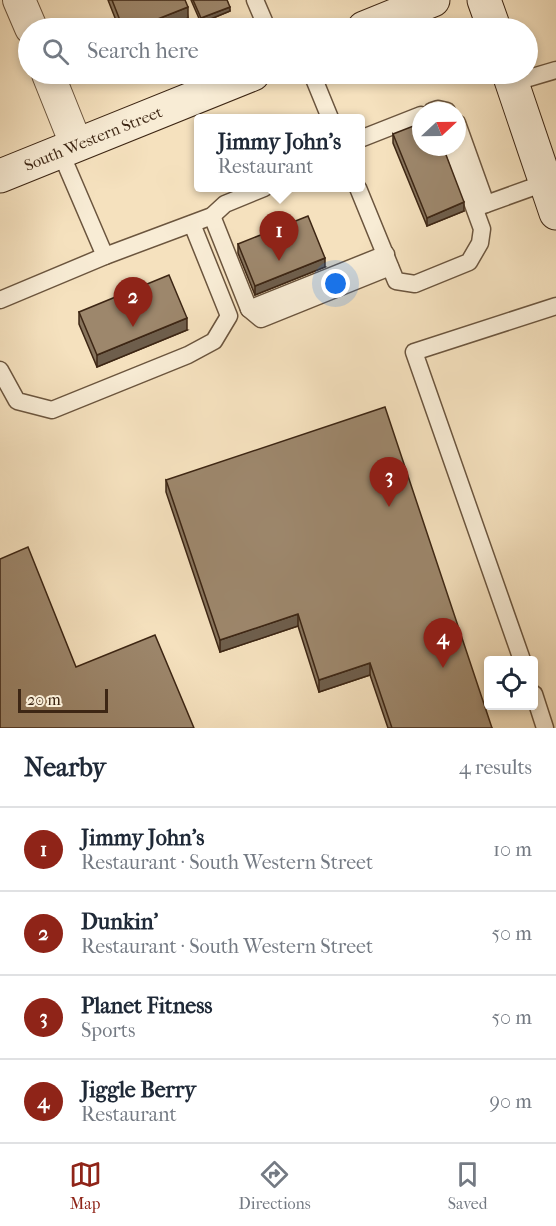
<!DOCTYPE html>
<html lang="en">
<head>
<meta charset="utf-8">
<style>
	body { margin:0; font-family:"IM FELL French Canon",serif; background:#f2f2f3; color:#1f2937 }
	.controls { position:absolute; right:18px; bottom:18px; display:grid; overflow:hidden; border-radius:6px; box-shadow:0 3px 9px #0003 }
	.controls button { width:54px; height:54px; display:grid; place-items:center; padding:0; border:0; border-bottom:2px solid #e0e1e3; background:#fff; color:#1f2937; font:30px sans-serif }
	.compass { position:absolute; left:412px; top:102px; width:54px; height:54px; border-radius:50%; background:#fff; box-shadow:0 3px 9px #0003; rotate:68deg }
	.scale { position:absolute; left:18px; bottom:15px; width:90px; box-sizing:border-box; padding-left:6px; border:3px solid #3d2614; border-top:0; font-size:16px; line-height:21px; white-space:nowrap; color:#3d2614; -webkit-text-stroke:4px #f8ecd5; paint-order:stroke }
	.you { position:absolute; left:336px; top:284px; width:21px; height:21px; margin:-15px; border:4px solid #fff; border-radius:50%; background:#1a73e8; box-shadow:0 0 0 9px #1a73e833 }
	.badge { display:grid; place-items:center; width:39px; height:39px; border-radius:50%; background:#8f2418; color:#fff; font-size:20px; font-weight:700 }
	.pin { position:absolute; translate:-50% -50px; filter:drop-shadow(0 2px 3px #0008) }
	.pin::after { content:''; position:absolute; top:32px; width:21px; height:18px; background:inherit; clip-path:polygon(0 0,100% 0,50% 100%) }
	.popup { position:absolute; left:194px; top:114px; width:171px; height:78px; box-sizing:border-box; display:grid; place-content:center; border-radius:6px; background:#fff; filter:drop-shadow(0 2px 4px #0005); font-size:20px; white-space:nowrap; color:#747a83 }
	.popup b { font-size:22px; color:#1f2937 }
	.popup::after { content:''; position:absolute; left:50%; top:100%; margin-left:-12px; border:12px solid transparent; border-top-color:#fff }
	.list { margin:0; padding:0; list-style:none }
	h2 { display:flex; justify-content:space-between; align-items:center; height:78px; margin:0; padding:0 24px; font-size:26px }
	h2 small { font-size:20px; font-weight:400; color:#747a83 }
	.list li { display:grid; grid-template-columns:39px 1fr auto; gap:18px; align-items:center; box-sizing:border-box; height:84px; padding:0 24px; border-top:2px solid #e0e1e3 }
	.list b { display:block; font-size:22px; white-space:nowrap }
	.list p { margin:0; font-size:20px; white-space:nowrap; color:#747a83 }
	.list em { font-size:20px; font-style:normal; color:#747a83 }
	.icon { flex:none; width:33px; height:33px; fill:none; stroke:currentColor; stroke-width:2; stroke-linecap:round; stroke-linejoin:round }
	.map { position:relative; flex:none; width:556px; height:728px; overflow:hidden }
	.search { position:absolute; background:#fff; box-shadow:0 3px 9px #0003; left:18px; right:18px; top:18px; height:66px; display:flex; align-items:center; gap:15px; box-sizing:border-box; padding:0 21px; border-radius:33px; color:#747a83; font-size:22px }
	.sheet { height:414px; background:#fff }
	nav { display:flex; justify-content:space-around; align-items:center; box-sizing:border-box; height:84px; border-top:2px solid #e0e1e3; background:#fff; font-size:16px; color:#747a83 }
	nav a { display:grid; justify-items:center; gap:3px }
	nav .on { color:#8f2418 }
	.map>svg:first-child { display:block }
	.lines { fill:none; stroke-linecap:round; stroke-linejoin:round }
	.lane-casing { stroke:#6b553e; stroke-width:19 }
	.street-casing { stroke:#6b553e; stroke-width:34 }
	.secondary-casing { stroke:#3d2614; stroke-width:35 }
	.lane { stroke:#f8ecd5; stroke-width:16 }
	.street { stroke:#f8ecd5; stroke-width:32 }
	.secondary { stroke:#f8ecd5; stroke-width:33 }
	.wall { fill:#87745d; stroke:#3d2614; stroke-width:1.5 }
	.shaded-wall { fill:#6e5e4c; stroke:#3d2614; stroke-width:1.5 }
	.building { fill:#9d876c; stroke:#3d2614; stroke-width:1.5 }
	.labels { text-anchor:middle; stroke-width:4.5; stroke-linejoin:round; paint-order:stroke }
	.street-label { font-size:16px; fill:#3d2614; stroke:#f8ecd5 }
</style>
</head>
<body>
<div class="map">
<svg width="556" height="728" viewBox="0 0 556 728">
	<rect width="100%" height="100%" fill="#f5e1be"/>
	<filter id="stains"><feTurbulence type="fractalNoise" baseFrequency=".00333" numOctaves="4"/><feColorMatrix values="0 0 0 0 .2 0 0 0 0 .09 0 0 0 0 .02 0 0 0 .5 -.17"/></filter>
	<radialGradient id="worn" r=".72"><stop offset=".6" stop-color="#630" stop-opacity="0"/><stop offset="1" stop-color="#630" stop-opacity=".3"/></radialGradient>
	<g class="lines">
		<defs>
			<g id="lane">
				<polyline points="255,0 267,28"/>
				<polyline points="312,74 330,118"/>
				<polyline points="512,83 556,70"/>
				<polyline points="432,111 438,109 447,111"/>
				<polyline points="457,123 486,204"/>
				<polyline points="360,139 421,115"/>
				<polyline points="60,151 105,256"/>
				<polyline points="358,188 396,281 415,284 469,262 480,243 482,229 452,147"/>
				<polyline points="475,208 550,181"/>
				<polyline points="212,216 249,309 261,319 390,267"/>
				<polyline points="0,300 105,256 212,216 225,204 264,188"/>
				<polyline points="249,309 386,254"/>
				<polyline points="0,370 17,401 52,410 188,355 214,341 229,316 192,224"/>
				<polyline points="522,660 414,352 556,306"/>
				<polyline points="534,694 545,728"/>
			</g>
			<g id="street">
				<polyline points="19,0 31,28"/>
				<polyline points="48,74 76,144"/>
			</g>
			<g id="secondary">
				<polyline points="484,0 494,28"/>
				<polyline points="364,28 433,0"/>
				<polyline points="509,74 556,213"/>
				<polyline points="0,176 253,74"/>
			</g>
		</defs>
		<use href="#lane" class="lane-casing"/>
		<use href="#street" class="street-casing"/>
		<use href="#secondary" class="secondary-casing"/>
		<use href="#lane" class="lane"/>
		<use href="#street" class="street"/>
		<use href="#secondary" class="secondary"/>
	</g>
	<g class="wall">
		<polygon points="108,0 185,0 188,18 161,28 119,28"/>
		<polygon points="191,0 227,0 230,11 201,23"/>
		<polygon points="393,134 464,211 427,226 393,143"/>
		<polygon points="238,244 325,267 255,295 238,253"/>
		<polygon points="79,312 187,330 97,367 79,324"/>
		<polygon points="166,480 492,728 388,728 370,675 319,692 298,626 220,652 166,492"/>
	</g>
	<g class="shaded-wall">
		<polygon points="188,7 188,18 161,28 135,28"/>
		<polygon points="230,7 230,11 201,23 201,18"/>
		<polygon points="464,202 464,211 427,226 427,218"/>
		<polygon points="325,258 325,267 255,295 255,286"/>
		<polygon points="187,318 187,330 97,367 97,355"/>
		<polygon points="298,614 298,626 220,652 220,640"/>
		<polygon points="370,663 370,675 319,692 319,680"/>
	</g>
	<g class="building">
		<polygon points="112,0 185,0 188,7 135,28 123,28"/>
		<polygon points="193,0 227,0 230,7 201,18"/>
		<polygon points="421,123 421,147 443,147 464,202 427,218 393,134"/>
		<polygon points="308,216 325,258 255,286 238,244"/>
		<polygon points="169,275 187,318 97,355 79,312"/>
		<polygon points="385,407 492,728 392,728 370,663 319,680 298,614 220,640 166,480"/>
		<polygon points="28,547 76,667 155,635 194,728 0,728 0,559"/>
	</g>
	<g class="labels">
		<g class="street-label">
			<text transform="translate(93 138) rotate(-22)" y="6">South Western Street</text>
		</g>
	</g>
	<rect width="100%" height="100%" filter="url(#stains)"/>
	<rect width="100%" height="100%" fill="url(#worn)"/>
</svg>
<div class="controls">
<button><svg class="icon" aria-label="locate" viewBox="0 0 24 24"><circle cx="12" cy="12" r="6"/><path d="M12 2v4M12 18v4M2 12h4M18 12h4"/></svg></button>
</div>
<svg class="compass" viewBox="-18 -18 36 36"><path d="M0-13l5 13h-10z" fill="#e53935"/><path d="M0 13l5-13h-10z" fill="#747a83"/></svg>
<div class="scale">20 m</div>
<div class="you"></div>
<div class="pin badge" style="left:279px;top:261px">1</div>
<div class="popup"><b>Jimmy John's</b>Restaurant</div>
<div class="pin badge" style="left:133px;top:327px">2</div>
<div class="pin badge" style="left:389px;top:507px">3</div>
<div class="pin badge" style="left:443px;top:668px">4</div>
<div class="search"><svg class="icon" aria-label="search" viewBox="0 0 24 24"><circle cx="10" cy="10" r="6"/><path d="M15 15l6 6"/></svg>Search here</div>
</div>
<section class="sheet">
<h2>Nearby<small>4 results</small></h2>
<ul class="list">
<li><span class="badge">1</span><div><b>Jimmy John's</b><p>Restaurant · South Western Street</p></div><em>10 m</em></li>
<li><span class="badge">2</span><div><b>Dunkin'</b><p>Restaurant · South Western Street</p></div><em>50 m</em></li>
<li><span class="badge">3</span><div><b>Planet Fitness</b><p>Sports</p></div><em>50 m</em></li>
<li><span class="badge">4</span><div><b>Jiggle Berry</b><p>Restaurant</p></div><em>90 m</em></li>
</ul>
</section>
<nav>
<a class="on"><svg class="icon" aria-label="map" viewBox="0 0 24 24"><path d="M3 6l6-2 6 2 6-2v14l-6 2-6-2-6 2zM9 4v14M15 6v14"/></svg>Map</a>
<a><svg class="icon" aria-label="directions" viewBox="0 0 24 24"><path d="M12 3l9 9-9 9-9-9zM9 14v-3h6M13 9l2 2-2 2"/></svg>Directions</a>
<a><svg class="icon" aria-label="saved" viewBox="0 0 24 24"><path d="M7 4h10v16l-5-4-5 4z"/></svg>Saved</a>
</nav>
</body>
</html>
